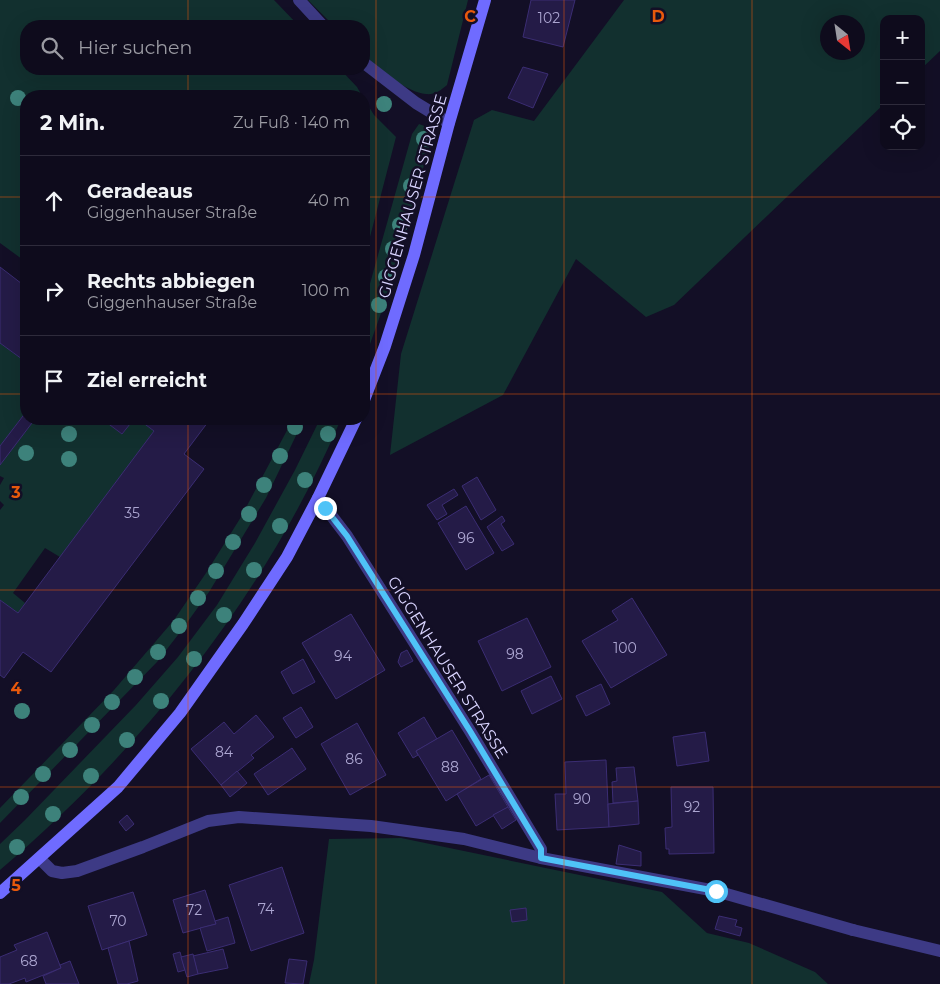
<!DOCTYPE html>
<html lang="de">
<head>
<meta charset="utf-8">
<style>
	body { margin:0; font-family:Montserrat,sans-serif; background:#1c1929; color:#f1f3f6 }
	.controls { position:absolute; right:15px; top:15px; display:grid; overflow:hidden; border-radius:10px; box-shadow:0 5px 20px #0002 }
	.controls button { width:45px; height:45px; display:grid; place-items:center; padding:0; border:0; border-bottom:1px solid #2e2b3b; background:#0e0b1c; color:#f1f3f6; font:25px sans-serif }
	.compass { position:absolute; left:820px; top:15px; width:45px; height:45px; border-radius:50%; background:#0e0b1c; box-shadow:0 5px 20px #0002; rotate:150deg }
	.stop { position:absolute; width:15px; height:15px; margin:-11px; border:4px solid #4fc3f7; border-radius:50%; background:#fff }
	.stop.end { background:#4fc3f7; border-color:#fff; box-shadow:0 1px 5px #0008 }
	.list { margin:0; padding:0; list-style:none }
	h2 { display:flex; justify-content:space-between; align-items:center; height:65px; margin:0; padding:0 20px; font-size:21px }
	h2 small { font-size:16px; font-weight:400; color:#9b9ba3 }
	.list li { display:grid; grid-template-columns:32px 1fr auto; gap:15px; align-items:center; box-sizing:border-box; height:90px; padding:0 20px; border-top:1px solid #2e2b3b }
	.list b { display:block; font-size:19px; white-space:nowrap }
	.list p { margin:0; font-size:16px; white-space:nowrap; color:#9b9ba3 }
	.list em { font-size:16px; font-style:normal; color:#9b9ba3 }
	.icon { flex:none; width:28px; height:28px; fill:none; stroke:currentColor; stroke-width:2; stroke-linecap:round; stroke-linejoin:round }
	.map { position:relative; flex:none; width:940px; height:984px; overflow:hidden }
	.search { position:absolute; background:#0e0b1c; box-shadow:0 5px 20px #0002; left:20px; top:20px; width:350px; height:55px; display:flex; align-items:center; gap:12px; box-sizing:border-box; padding:0 18px; border-radius:20px; color:#9b9ba3; font-size:19px }
	.panel { position:absolute; background:#0e0b1c; box-shadow:0 5px 20px #0002; left:20px; top:90px; width:350px; height:335px; border-radius:20px }
	.map>svg:first-child { display:block }
	.green { fill:#12302f; fill-rule:evenodd }
	.building { fill:#241b47; stroke:#3b2d73 }
	.lines { fill:none; stroke-linecap:round; stroke-linejoin:round }
	.lane { stroke:#3d3a85; stroke-width:12 }
	.street { stroke:#3d3a85; stroke-width:12 }
	.secondary { stroke:#6f6bff; stroke-width:12 }
	.tree { fill:#3d827b }
	.route { stroke:#4fc3f7; stroke-width:6 }
	.grid { fill:none; stroke:#e8590c; stroke-width:1; stroke-opacity:0.55 }
	.labels { text-anchor:middle; stroke-width:5; stroke-linejoin:round; paint-order:stroke }
	.number-label { font-size:14px; fill:#aca6d1 }
	.street-label { font-size:16px; fill:#d9d4ff; stroke:#130f26 }
	.grid-label { font-size:16px; text-anchor:middle; font-weight:bold; fill:#e8590c; stroke:#130f26; stroke-width:5; stroke-linejoin:round; paint-order:stroke }
</style>
</head>
<body>
<div class="map">
<svg width="940" height="984" viewBox="0 0 940 984">
	<rect width="100%" height="100%" fill="#130f26"/>
	<g class="green">
		<polygon points="0,0 274,0 299,26 26,26 26,69 340,69 357,87 362,96 26,96 26,262 0,243"/>
		<path d="M308,0H468L447,85C441,90 435,95 426,94C408,93 377,68 364,55V26H334Z"/>
		<path d="M624,0H940V51L921,69V19H884V104L674,305L646,317L576,259L503,395L390,455L401,354L474,120L492,110L534,121ZM828,22H858V52H828Z"/>
		<polygon points="364,99 374,115 396,137 364,260 364,219 366,212 364,211"/>
		<polygon points="419,124 427,127 431,136 430,144 386,299 364,361 364,305 412,134"/>
		<polygon points="0,343 26,362 26,412 0,446"/>
		<polygon points="35,419 102,419 122,434 134,419 138,419 154,431 60,557 45,548 13,593 25,603 18,613 0,600 0,510 4,505 0,501 0,485 4,478 0,476 0,465"/>
		<polygon points="293,419 304,419 266,498 209,592 181,631 157,662 0,823 0,808 114,690 174,620 206,573 241,517"/>
		<path d="M320,419H341C266,595 145,746 0,870V844L25,820L136,705L178,657L217,605L255,543L295,470Z"/>
		<polygon points="401,838 662,892 707,933 749,943 815,972 828,984 309,984 314,960 329,839"/>
	</g>
	<g class="building">
		<polygon points="531,0 575,0 563,47 523,37"/>
		<polygon points="523,67 548,74 533,108 508,98"/>
		<polygon points="0,267 26,287 26,362 0,343"/>
		<polygon points="26,412 26,419 35,419 0,465 0,446"/>
		<polygon points="102,419 134,419 122,434"/>
		<polygon points="138,419 203,419 208,422 184,454 204,469 51,672 23,652 4,678 0,675 0,600 18,613 154,431"/>
		<polygon points="477,477 496,510 481,520 462,486"/>
		<polygon points="454,489 458,495 442,505 447,514 437,520 427,505"/>
		<polygon points="466,506 494,553 466,570 438,523"/>
		<polygon points="502,516 505,521 501,524 514,544 502,551 487,527"/>
		<polygon points="632,598 667,655 611,688 582,641 618,620 612,611"/>
		<polygon points="351,614 385,670 336,699 302,643"/>
		<polygon points="527,618 551,667 502,691 478,641"/>
		<polygon points="407,650 413,661 401,667 398,662 401,653"/>
		<polygon points="303,659 315,682 293,694 281,672"/>
		<polygon points="551,676 562,699 532,714 521,691"/>
		<polygon points="601,684 610,704 586,716 576,696"/>
		<polygon points="301,707 313,727 296,738 283,718"/>
		<polygon points="256,715 274,737 251,755 254,758 221,785 191,749 224,722 234,734"/>
		<polygon points="424,717 437,739 416,751 418,755 413,758 398,733"/>
		<polygon points="357,723 386,775 350,795 321,744"/>
		<polygon points="452,730 481,779 446,801 416,751"/>
		<polygon points="705,732 709,761 677,766 673,737"/>
		<polygon points="292,748 306,769 268,795 254,774"/>
		<polygon points="606,760 609,827 557,830 555,794 566,794 565,762"/>
		<polygon points="634,767 638,801 613,803 612,782 617,781 616,768"/>
		<polygon points="237,771 247,783 230,797 221,785"/>
		<polygon points="489,775 508,807 476,826 457,794"/>
		<polygon points="671,787 713,787 714,853 669,854 669,849 666,849 665,828 672,827"/>
		<polygon points="638,801 639,824 609,827 608,804"/>
		<polygon points="508,807 516,820 502,829 493,815"/>
		<polygon points="127,815 134,824 126,831 119,822"/>
		<polygon points="619,845 641,852 641,866 616,864"/>
		<polygon points="282,867 304,933 251,951 229,885"/>
		<polygon points="205,890 216,924 183,933 173,900"/>
		<polygon points="133,892 147,935 102,950 88,906"/>
		<polygon points="526,908 527,920 512,922 510,910"/>
		<polygon points="719,916 737,920 735,926 742,928 740,936 715,929"/>
		<polygon points="228,917 235,943 207,951 200,928 216,924 215,921"/>
		<polygon points="47,932 61,968 26,982 25,978 9,984 0,984 0,957 17,950 14,945"/>
		<polygon points="129,941 138,981 127,984 118,984 108,948"/>
		<polygon points="223,949 228,968 198,974 193,956"/>
		<polygon points="180,952 185,970 178,972 173,954"/>
		<polygon points="193,954 198,974 187,977 181,957"/>
		<polygon points="289,959 307,961 303,984 285,983"/>
		<polygon points="70,961 79,984 46,984 43,976 61,968 60,965"/>
	</g>
	<g class="lines">
		<polyline class="lane" points="853,930 940,951"/>
		<g class="street">
			<polyline points="299,0 323,26"/>
			<polyline points="364,63 416,103 449,123"/>
			<polyline points="318,498 347,536 470,731 541,849 541,858"/>
			<polyline points="40,859 52,871 62,873 77,871 143,847 208,821 239,817 371,826 464,839 541,858 716,891 853,930"/>
		</g>
		<g class="secondary">
			<polyline points="364,400 385,346 414,255 449,123 485,0"/>
			<polyline points="0,893 118,787 180,713 243,624 287,557 318,498 356,419"/>
		</g>
	</g>
	<g class="tree">
		<circle cx="18" cy="98" r="8"/>
		<circle cx="384" cy="104" r="8"/>
		<circle cx="424" cy="139" r="8"/>
		<circle cx="411" cy="186" r="8"/>
		<circle cx="400" cy="225" r="8"/>
		<circle cx="393" cy="249" r="8"/>
		<circle cx="386" cy="277" r="8"/>
		<circle cx="379" cy="305" r="8"/>
		<circle cx="295" cy="427" r="8"/>
		<circle cx="69" cy="434" r="8"/>
		<circle cx="328" cy="434" r="8"/>
		<circle cx="26" cy="453" r="8"/>
		<circle cx="280" cy="456" r="8"/>
		<circle cx="69" cy="459" r="8"/>
		<circle cx="305" cy="480" r="8"/>
		<circle cx="264" cy="485" r="8"/>
		<circle cx="249" cy="514" r="8"/>
		<circle cx="280" cy="526" r="8"/>
		<circle cx="233" cy="542" r="8"/>
		<circle cx="254" cy="570" r="8"/>
		<circle cx="216" cy="571" r="8"/>
		<circle cx="198" cy="598" r="8"/>
		<circle cx="224" cy="615" r="8"/>
		<circle cx="179" cy="626" r="8"/>
		<circle cx="158" cy="652" r="8"/>
		<circle cx="194" cy="659" r="8"/>
		<circle cx="135" cy="677" r="8"/>
		<circle cx="161" cy="701" r="8"/>
		<circle cx="112" cy="702" r="8"/>
		<circle cx="22" cy="711" r="8"/>
		<circle cx="92" cy="725" r="8"/>
		<circle cx="127" cy="740" r="8"/>
		<circle cx="70" cy="750" r="8"/>
		<circle cx="43" cy="774" r="8"/>
		<circle cx="91" cy="776" r="8"/>
		<circle cx="21" cy="797" r="8"/>
		<circle cx="53" cy="814" r="8"/>
		<circle cx="17" cy="847" r="8"/>
	</g>
	<g class="lines">
		<polyline class="route" points="325,508 347,536 470,731 541,849 541,858 716,891"/>
	</g>
	<path class="grid" d="M188,0V26M376,0V984M564,0V984M752,0V984M188,69V96M0,197H26M364,197H940M0,394H26M364,394H940M188,419V984M0,590H940M0,787H940"/>
	<g class="labels">
		<g class="number-label">
			<text x="549" y="23">102</text>
			<text x="132" y="518">35</text>
			<text x="466" y="543">96</text>
			<text x="625" y="653">100</text>
			<text x="515" y="659">98</text>
			<text x="343" y="661">94</text>
			<text x="224" y="757">84</text>
			<text x="354" y="764">86</text>
			<text x="450" y="772">88</text>
			<text x="582" y="804">90</text>
			<text x="692" y="812">92</text>
			<text x="266" y="914">74</text>
			<text x="194" y="915">72</text>
			<text x="118" y="926">70</text>
			<text x="29" y="966">68</text>
		</g>
		<g class="street-label">
			<text transform="translate(412 196) rotate(-74)" y="6">GIGGENHAUSER STRASSE</text>
			<text transform="translate(448 667) rotate(58)" y="6">GIGGENHAUSER STRASSE</text>
		</g>
	</g>
	<g class="grid-label">
		<text x="470" y="22">C</text>
		<text x="658" y="22">D</text>
		<text x="16" y="498">3</text>
		<text x="16" y="694">4</text>
		<text x="16" y="891">5</text>
	</g>
</svg>
<div class="controls">
<button>+</button>
<button>−</button>
<button><svg class="icon" aria-label="locate" viewBox="0 0 24 24"><circle cx="12" cy="12" r="6"/><path d="M12 2v4M12 18v4M2 12h4M18 12h4"/></svg></button>
</div>
<svg class="compass" viewBox="-18 -18 36 36"><path d="M0-13l5 13h-10z" fill="#e53935"/><path d="M0 13l5-13h-10z" fill="#9b9ba3"/></svg>
<div class="stop" style="left:716px;top:891px"></div>
<div class="stop end" style="left:325px;top:508px"></div>
<div class="search"><svg class="icon" aria-label="search" viewBox="0 0 24 24"><circle cx="10" cy="10" r="6"/><path d="M15 15l6 6"/></svg>Hier suchen</div>
<section class="panel">
<h2>2 Min.<small>Zu Fuß · 140 m</small></h2>
<ul class="list">
<li><svg class="icon" aria-label="ahead" viewBox="0 0 24 24"><path d="M12 20V5M6 11l6-6 6 6"/></svg><div><b>Geradeaus</b><p>Giggenhauser Straße</p></div><em>40 m</em></li>
<li><svg class="icon" aria-label="right" viewBox="0 0 24 24"><path d="M7 20v-9h11M14 6l5 5-5 5"/></svg><div><b>Rechts abbiegen</b><p>Giggenhauser Straße</p></div><em>100 m</em></li>
<li><svg class="icon" aria-label="arrive" viewBox="0 0 24 24"><path d="M6 21V4h12l-3 4 3 4H6"/></svg><div><b>Ziel erreicht</b></div></li>
</ul>
</section>
</div>
</body>
</html>
